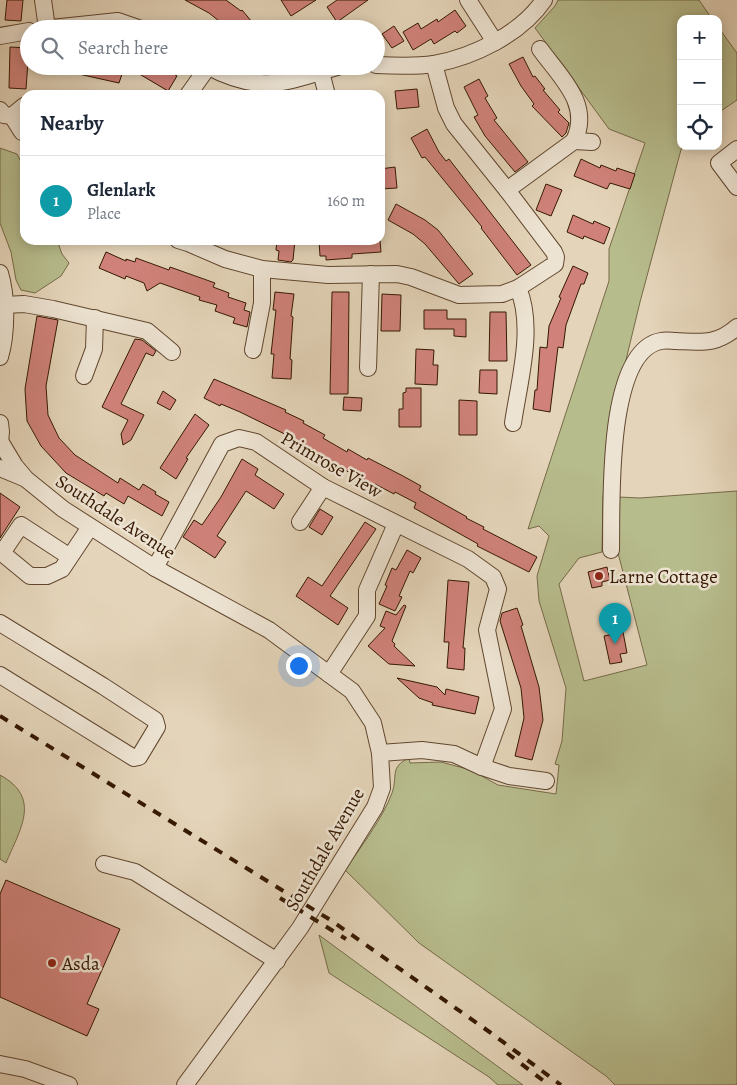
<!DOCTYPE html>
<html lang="en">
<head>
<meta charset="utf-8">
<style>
	body { margin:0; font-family:Alegreya,serif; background:#f6f6f7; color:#1f2937 }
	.controls { position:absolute; right:15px; top:15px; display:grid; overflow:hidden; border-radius:10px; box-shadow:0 2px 12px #0003 }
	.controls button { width:45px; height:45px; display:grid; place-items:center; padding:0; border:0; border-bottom:1px solid #e0e1e3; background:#fff; color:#1f2937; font:25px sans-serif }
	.you { position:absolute; left:298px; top:665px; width:18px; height:18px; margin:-12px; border:4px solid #fff; border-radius:50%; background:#1a73e8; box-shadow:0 0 0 8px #1a73e833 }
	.badge { display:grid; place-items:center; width:32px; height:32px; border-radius:50%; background:#8f2418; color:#fff; font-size:16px; font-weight:700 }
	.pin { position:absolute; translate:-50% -41px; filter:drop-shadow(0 1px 2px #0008) }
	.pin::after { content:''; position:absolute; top:26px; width:18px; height:15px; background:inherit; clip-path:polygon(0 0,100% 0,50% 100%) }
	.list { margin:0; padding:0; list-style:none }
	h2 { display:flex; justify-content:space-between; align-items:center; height:65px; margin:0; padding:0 20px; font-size:21px }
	h2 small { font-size:16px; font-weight:400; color:#747a83 }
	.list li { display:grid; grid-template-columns:32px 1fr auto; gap:15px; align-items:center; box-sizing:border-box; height:90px; padding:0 20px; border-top:1px solid #e0e1e3 }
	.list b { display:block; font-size:19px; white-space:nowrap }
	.list p { margin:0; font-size:16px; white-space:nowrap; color:#747a83 }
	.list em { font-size:16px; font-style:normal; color:#747a83 }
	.icon { flex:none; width:28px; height:28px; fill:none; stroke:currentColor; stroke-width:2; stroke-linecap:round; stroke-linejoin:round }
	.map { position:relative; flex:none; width:737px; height:1085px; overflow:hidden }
	.search { position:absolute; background:#fff; box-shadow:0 2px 12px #0003; left:20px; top:20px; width:365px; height:55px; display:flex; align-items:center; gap:12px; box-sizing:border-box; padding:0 18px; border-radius:28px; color:#747a83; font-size:19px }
	.panel { position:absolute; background:#fff; box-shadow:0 2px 12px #0003; left:20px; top:90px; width:365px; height:155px; border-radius:15px }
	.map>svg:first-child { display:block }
	.green { fill:#b7bc8d; stroke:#766a47 }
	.building { fill:#d0827a; stroke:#351801 }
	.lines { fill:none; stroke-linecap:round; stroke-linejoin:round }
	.minor-casing { stroke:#61472f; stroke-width:18 }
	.minor { stroke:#ede3d2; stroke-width:16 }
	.rail { stroke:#351801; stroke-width:4; stroke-dasharray:9 9; stroke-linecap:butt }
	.poi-dot { fill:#8f2418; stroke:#ede3d2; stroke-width:2 }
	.labels { text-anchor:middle; stroke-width:5; stroke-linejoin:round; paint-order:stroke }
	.street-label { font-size:19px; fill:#351801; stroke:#ede3d2 }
	.poi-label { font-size:19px; fill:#351801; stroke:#ede3d2; text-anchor:start }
</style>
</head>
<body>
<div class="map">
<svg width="737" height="1085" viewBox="0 0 737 1085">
	<rect width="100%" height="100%" fill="#e4d4b9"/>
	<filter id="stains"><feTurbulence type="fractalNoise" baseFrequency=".004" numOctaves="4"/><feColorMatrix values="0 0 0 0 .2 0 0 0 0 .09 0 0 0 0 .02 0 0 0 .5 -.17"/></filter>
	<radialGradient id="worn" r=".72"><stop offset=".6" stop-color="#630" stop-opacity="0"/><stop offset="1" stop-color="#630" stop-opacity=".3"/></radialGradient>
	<g class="green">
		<path d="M558,0H699L712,19H681L682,146L640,302L610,426L603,497L602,552L579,558L559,584L584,681L647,665L617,549L618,497L640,498L737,491V1085H615L606,1076L419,943L345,870C360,848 383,818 392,793C398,777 389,767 409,758L410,763L441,762L471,770L498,785L556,794L559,765L555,764L562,741L566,688L539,601L537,576L549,536L539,526L528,529L609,281V249L645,143L609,129L535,28L555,6Z"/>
		<polygon points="718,27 737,53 737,100 718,113"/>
		<polygon points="0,148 17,154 25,169 25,240 57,240 62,254 69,263 61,276 35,293 21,290 16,280 11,252 0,223"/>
		<path d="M0,775C42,798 20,829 6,863L0,859Z"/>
		<polygon points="319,935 523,1085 498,1085 489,1077 329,973"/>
	</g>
	<g class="building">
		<polygon points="7,0 23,0 21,21 5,20"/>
		<polygon points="185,0 226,0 241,11 242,10 258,29 231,29 226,23 224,25 209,13"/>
		<polygon points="281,0 316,0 291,16"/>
		<polygon points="337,0 368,0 337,22 327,7"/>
		<polygon points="455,10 466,26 457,33 455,31 434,44 431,39 413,50 403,32 418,23 421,29 437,19 438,22"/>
		<polygon points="394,26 404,41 392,48 382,34"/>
		<polygon points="10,47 29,48 26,89 9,88"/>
		<polygon points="523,57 533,77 535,76 545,89 543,90 560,110 558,112 569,123 566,133 562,137 532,106 534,104 521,86 509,64"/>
		<polygon points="66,66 117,66 124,68 119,83 65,71"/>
		<polygon points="126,66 161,66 177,76 168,91"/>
		<polygon points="479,79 488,96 485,98 497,118 494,120 528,162 515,172 485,136 474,117 478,115 464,87"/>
		<polygon points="417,89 419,107 397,109 395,91"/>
		<polygon points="427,129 439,152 446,161 449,159 531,265 517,275 481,228 482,227 425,157 422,158 411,138"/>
		<polygon points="581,159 600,168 601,165 616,171 617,168 635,174 630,189 610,183 607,189 574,176"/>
		<polygon points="395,167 397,188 380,189 380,169"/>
		<polygon points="546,184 562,190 551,216 536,210"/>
		<polygon points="396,204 425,220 438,230 473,274 459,284 425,244 413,234 388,220"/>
		<polygon points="573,215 593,224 594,221 610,228 604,244 584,236 583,239 567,232"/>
		<polygon points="277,240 295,240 293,260 291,262 278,260 279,251 276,250"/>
		<polygon points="319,240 380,240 381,252 352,254 352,258 326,260 326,256 320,256"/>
		<polygon points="106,252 126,261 126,259 135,262 136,258 169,270 170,267 215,283 213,287 229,293 228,297 246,303 244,310 250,312 247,327 233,323 235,318 215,311 217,305 199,300 200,297 160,283 147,291 144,283 126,276 125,279 99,268"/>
		<polygon points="573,266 588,273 584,284 581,284 566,325 563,348 558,347 550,412 533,409 535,390 537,390 540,347 547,348 549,326 561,298 559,297"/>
		<polygon points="275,292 294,294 291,316 293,317 290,359 292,360 291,379 272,378 274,354 271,354 276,310 273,310"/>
		<polygon points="332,292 349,292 348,394 330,394"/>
		<polygon points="382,294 401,295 400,331 381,331"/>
		<polygon points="424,310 447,310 447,319 466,319 466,337 454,336 454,329 424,329"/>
		<polygon points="490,312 506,312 507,361 489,361"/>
		<polygon points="37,316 58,320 46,386 48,415 59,438 75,455 118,483 120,478 139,490 143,484 156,492 155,494 169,502 162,516 128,496 124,504 106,493 104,496 66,473 41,446 27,421 25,389"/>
		<polygon points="135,339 142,340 156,351 153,356 146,353 121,404 144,415 131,440 123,445 121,434 128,420 102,407"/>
		<polygon points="416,349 434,350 433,365 438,365 437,385 415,384"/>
		<polygon points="480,370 497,370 497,394 479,393"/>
		<polygon points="214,379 286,410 285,412 304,421 303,423 325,435 323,438 347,452 348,449 367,460 368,458 403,476 421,486 419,490 467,517 466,518 484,527 483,529 537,557 529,572 477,546 478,544 414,508 416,503 395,492 394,494 375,484 374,485 333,464 332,466 317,458 319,456 301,447 303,443 240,412 221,404 220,406 204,398"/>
		<polygon points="406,388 421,388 421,427 399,427 399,409 403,409 403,393 406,392"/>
		<polygon points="163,391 176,400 170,410 157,403"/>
		<polygon points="344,397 362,398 361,411 343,410"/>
		<polygon points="459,400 477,401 477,435 459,435"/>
		<polygon points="195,414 209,425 186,458 188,459 176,479 160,468"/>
		<polygon points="242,459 258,469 255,475 284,494 274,509 246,491 217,536 226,542 215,558 183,537 194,520 202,525 221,497"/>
		<polygon points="0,493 20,507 0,538"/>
		<polygon points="320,509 333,517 322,535 309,527"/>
		<polygon points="365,522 376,529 330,596 348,608 338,625 296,596 308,577 322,586"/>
		<polygon points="407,550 421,558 413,573 410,571 399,596 402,597 395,611 379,604 387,586 385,585 392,568 396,570"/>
		<polygon points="607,567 610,580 602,582 602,586 592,588 588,572"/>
		<polygon points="448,580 469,582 463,648 465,648 464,670 447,668 449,642 444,642"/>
		<polygon points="404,605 406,606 392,641 395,644 394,646 415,666 389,664 368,646 385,628 380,626 386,611 396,615"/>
		<polygon points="517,608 523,625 521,626 539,687 543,720 532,760 515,756 524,718 521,688 500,621 502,613"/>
		<polygon points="623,632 627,653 620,654 622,662 610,664 604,636"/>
		<polygon points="397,678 437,687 445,695 446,689 479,697 475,714 432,705 433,703 419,698"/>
		<polygon points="6,880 120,929 87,1004 99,1009 87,1036 0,997 0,894"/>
	</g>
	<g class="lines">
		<defs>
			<g id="minor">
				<polyline points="43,0 47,28"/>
				<polyline points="468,0 495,42"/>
				<polyline points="42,29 118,21 141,29"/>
				<polyline points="0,36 29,31"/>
				<path d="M540,49C560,77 592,104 574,141"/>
				<path d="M376,65C395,66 415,67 434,64C473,57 521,34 544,0"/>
				<path d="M207,66C261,95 286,82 340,66"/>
				<polyline points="321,72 327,95"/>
				<polyline points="188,95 208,67"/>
				<polyline points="0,110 4,115 12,116 24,106"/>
				<polyline points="12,116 22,132"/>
				<polyline points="737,149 719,163 737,187"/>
				<polyline points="507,190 574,141 592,142"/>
				<polyline points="178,240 188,243 225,259 262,269 328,275 397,274 411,277 459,295 502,294 518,288 555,264 556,257 554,252 507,190 454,124 446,108 434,64"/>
				<path d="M0,273C7,296 7,333 0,357"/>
				<polyline points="4,305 24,304 53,309 147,331 172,352"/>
				<polyline points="253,350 262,303 262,269"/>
				<polyline points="368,368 371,274"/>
				<polyline points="84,376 94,349 95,318"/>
				<polyline points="0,423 1,432 0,442"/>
				<path d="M513,423C519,382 535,327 518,288"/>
				<polyline points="0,441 15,466 26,479 63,509 155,568 269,630 352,691 373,723 380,753 382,788 375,807 300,928 185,1085"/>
				<polyline points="0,468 24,478"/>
				<polyline points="300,522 323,487"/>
				<path d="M611,550C612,506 605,351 661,341C666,340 672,341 676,341C703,342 716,345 737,327"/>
				<polyline points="70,557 21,525 2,553 30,576 47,576 62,569 90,527"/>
				<polyline points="155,568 222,444 239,438 256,442 323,487 468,559 493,577 498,589 487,630 503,709 482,767"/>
				<polyline points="0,623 103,686 155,720 157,727 139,757 134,758 0,675"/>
				<polyline points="329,674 367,616 367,590 396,524"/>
				<polyline points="380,753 422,750 454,754 482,767 509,776 546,781"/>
				<polyline points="104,864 135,872 277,961"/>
				<polyline points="0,1064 25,1069 69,1085"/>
			</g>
		</defs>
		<use href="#minor" class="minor-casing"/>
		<use href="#minor" class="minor"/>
		<g class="rail">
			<polyline points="0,716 332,921 491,1033 561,1085"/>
			<polyline points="280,898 346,939"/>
			<polyline points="507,1053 549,1085"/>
		</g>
	</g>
	<g class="poi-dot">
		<circle cx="599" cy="576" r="5"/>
		<circle cx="52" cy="963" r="5"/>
	</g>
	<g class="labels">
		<g class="street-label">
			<text transform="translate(332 464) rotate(30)" y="7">Primrose View</text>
			<text transform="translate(116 516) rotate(33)" y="7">Southdale Avenue</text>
			<text transform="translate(324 849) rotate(-60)" y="7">Southdale Avenue</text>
		</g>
		<g class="poi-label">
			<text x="609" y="583">Larne Cottage</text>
			<text x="62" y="970">Asda</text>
		</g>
	</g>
	<rect width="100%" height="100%" filter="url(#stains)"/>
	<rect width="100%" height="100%" fill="url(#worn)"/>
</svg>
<div class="controls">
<button>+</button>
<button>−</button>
<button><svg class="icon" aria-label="locate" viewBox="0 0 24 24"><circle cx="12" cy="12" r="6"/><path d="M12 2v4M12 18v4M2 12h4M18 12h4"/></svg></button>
</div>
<div class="you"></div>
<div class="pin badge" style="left:615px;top:644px;background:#0f9aa8">1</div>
<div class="search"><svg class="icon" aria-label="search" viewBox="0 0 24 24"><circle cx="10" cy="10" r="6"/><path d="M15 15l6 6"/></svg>Search here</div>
<section class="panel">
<h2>Nearby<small></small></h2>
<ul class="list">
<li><span class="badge" style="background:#0f9aa8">1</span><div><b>Glenlark</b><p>Place</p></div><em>160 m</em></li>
</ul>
</section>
</div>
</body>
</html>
